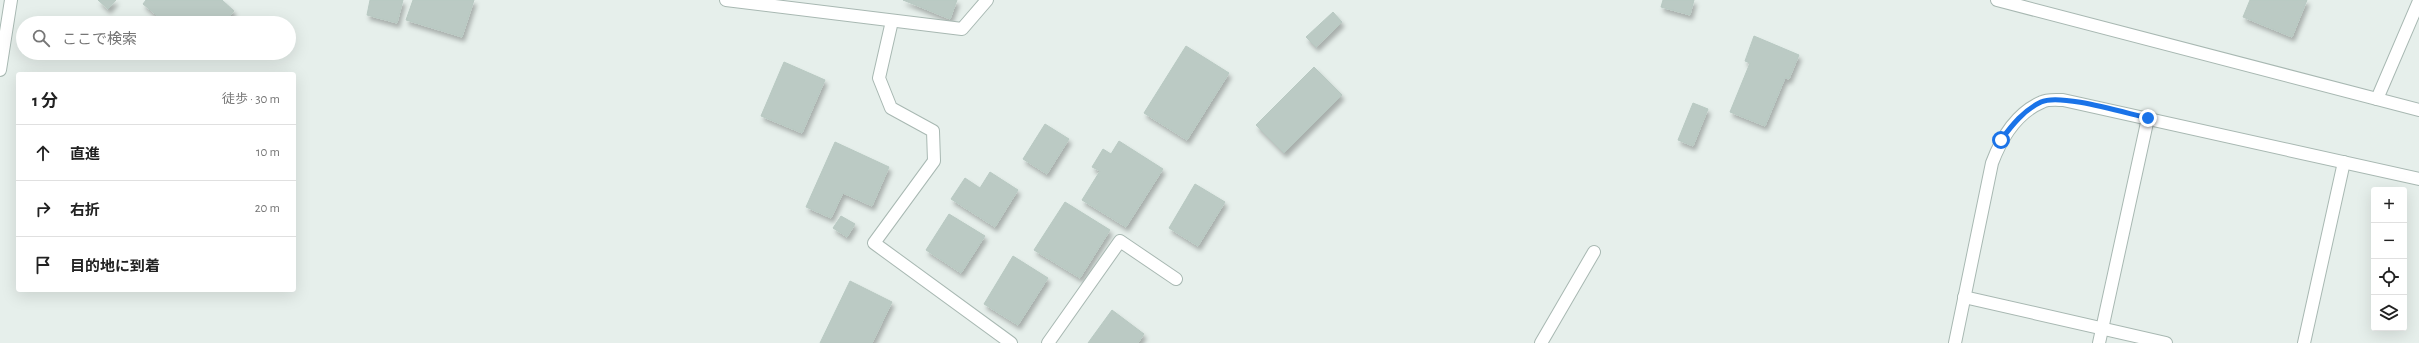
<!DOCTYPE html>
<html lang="ja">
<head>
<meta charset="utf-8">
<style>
	body { margin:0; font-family:"Alegreya Sans","Noto Sans JP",sans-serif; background:#f6f6f6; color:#222 }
	.controls { position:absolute; right:12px; bottom:12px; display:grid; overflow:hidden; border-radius:4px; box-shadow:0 4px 16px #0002 }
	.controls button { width:36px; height:36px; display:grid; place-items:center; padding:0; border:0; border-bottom:1px solid #e0e0e0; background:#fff; color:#222; font:20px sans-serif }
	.stop { position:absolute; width:12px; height:12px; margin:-9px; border:3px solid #1a73e8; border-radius:50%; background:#fff }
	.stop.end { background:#1a73e8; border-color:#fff; box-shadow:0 1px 4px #0008 }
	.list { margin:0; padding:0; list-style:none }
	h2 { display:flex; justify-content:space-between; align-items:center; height:52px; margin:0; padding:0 16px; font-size:17px }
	h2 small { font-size:13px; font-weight:400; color:#767676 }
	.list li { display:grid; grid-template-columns:26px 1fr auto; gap:12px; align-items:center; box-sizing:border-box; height:56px; padding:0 16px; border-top:1px solid #e0e0e0 }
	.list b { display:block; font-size:15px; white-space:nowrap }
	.list em { font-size:13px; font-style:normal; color:#767676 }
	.icon { flex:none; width:22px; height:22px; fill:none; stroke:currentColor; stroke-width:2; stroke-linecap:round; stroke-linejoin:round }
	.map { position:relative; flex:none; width:2419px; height:343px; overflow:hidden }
	.search { position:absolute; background:#fff; box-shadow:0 4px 16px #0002; left:16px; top:16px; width:280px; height:44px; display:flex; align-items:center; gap:10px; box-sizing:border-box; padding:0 14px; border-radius:22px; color:#767676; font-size:15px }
	.panel { position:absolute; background:#fff; box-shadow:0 4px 16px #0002; left:16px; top:72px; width:280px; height:220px; border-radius:4px }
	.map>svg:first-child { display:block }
	.building { fill:#bbcac4; stroke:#b8c9c2; filter:url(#shadow) }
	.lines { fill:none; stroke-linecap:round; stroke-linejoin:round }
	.service-casing { stroke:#a8b8b2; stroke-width:14 }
	.minor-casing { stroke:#a8b8b2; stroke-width:14 }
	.tertiary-casing { stroke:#a8b8b2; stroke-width:14 }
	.service { stroke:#fff; stroke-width:12 }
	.minor { stroke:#fff; stroke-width:12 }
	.tertiary { stroke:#fff; stroke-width:12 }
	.route { stroke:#1a73e8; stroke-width:5 }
</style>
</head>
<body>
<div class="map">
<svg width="2419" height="343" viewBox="0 0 2419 343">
	<defs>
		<filter id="shadow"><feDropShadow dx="2.5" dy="4.5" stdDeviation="2" flood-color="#0004"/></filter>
	</defs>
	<rect width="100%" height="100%" fill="#e6efeb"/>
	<g class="building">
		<polygon points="98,0 116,0 108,9"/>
		<polygon points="146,0 222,0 234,11 224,23 166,23 143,4"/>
		<polygon points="370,0 403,0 397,23 367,15"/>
		<polygon points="413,0 474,0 462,37 406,20"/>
		<polygon points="903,0 957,0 950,19"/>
		<polygon points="1663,0 1694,0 1690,15 1661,7"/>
		<polygon points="2250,0 2307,0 2292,37 2243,17"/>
		<polygon points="1333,12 1342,22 1316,47 1306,37"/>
		<polygon points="1754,36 1799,55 1789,79 1785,78 1765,126 1730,112 1750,63 1745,61"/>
		<polygon points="1186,46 1229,73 1187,140 1144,113"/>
		<polygon points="784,62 825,80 802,133 761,116"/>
		<polygon points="1314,67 1342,95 1284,153 1256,125"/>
		<polygon points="1693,103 1708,109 1693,146 1678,140"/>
		<polygon points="1045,124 1069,139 1047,174 1023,159"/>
		<polygon points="1119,141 1163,169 1126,227 1082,200 1100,171 1092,167 1103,149 1111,154"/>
		<polygon points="835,142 889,167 872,206 843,193 831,218 806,207"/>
		<polygon points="990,172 1018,190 995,227 951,199 965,178 980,188"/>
		<polygon points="1195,184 1225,202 1198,246 1169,228"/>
		<polygon points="1065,202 1110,230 1080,278 1034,250"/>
		<polygon points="949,214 985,236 961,273 926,250"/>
		<polygon points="841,216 855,224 847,237 833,228"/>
		<polygon points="1013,256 1048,278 1018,325 984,304"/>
		<polygon points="850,281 892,302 872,343 820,343"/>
		<polygon points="1112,310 1144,334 1138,343 1088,343"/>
	</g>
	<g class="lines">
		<defs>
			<g id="service">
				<polyline points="1964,297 2166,343"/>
				<path d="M1955,343L1992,163C2001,139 2016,113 2042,102C2047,99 2057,100 2063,100L2419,179"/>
				<polyline points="2099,343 2148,118"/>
				<polyline points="2304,343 2344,162"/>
			</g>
			<g id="minor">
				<polyline points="726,0 962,29 987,0"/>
				<polyline points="892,21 879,78 891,108 933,131 934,161 874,243 1011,343"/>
				<polyline points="0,70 11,0"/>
				<polyline points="2377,99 2419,1"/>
				<polyline points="1048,343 1120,241 1176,279"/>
				<polyline points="1541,343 1594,252"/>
			</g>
			<polyline id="tertiary" points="1997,0 2419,110"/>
		</defs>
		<use href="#service" class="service-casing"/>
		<use href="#minor" class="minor-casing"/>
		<use href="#tertiary" class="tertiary-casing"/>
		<use href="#service" class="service"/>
		<use href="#minor" class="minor"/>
		<use href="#tertiary" class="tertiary"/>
	</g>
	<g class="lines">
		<path class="route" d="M2001,140C2012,125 2024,110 2041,102C2060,93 2125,113 2148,118"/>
	</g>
</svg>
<div class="controls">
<button>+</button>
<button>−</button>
<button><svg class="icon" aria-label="locate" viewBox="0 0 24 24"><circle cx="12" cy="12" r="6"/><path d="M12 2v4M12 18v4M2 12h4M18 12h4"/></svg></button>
<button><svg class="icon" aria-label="layers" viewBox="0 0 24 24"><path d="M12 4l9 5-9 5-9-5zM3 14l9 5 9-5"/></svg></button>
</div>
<div class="stop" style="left:2001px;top:140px"></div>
<div class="stop end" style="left:2148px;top:118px"></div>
<div class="search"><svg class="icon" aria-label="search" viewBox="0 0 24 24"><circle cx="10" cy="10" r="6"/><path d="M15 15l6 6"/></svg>ここで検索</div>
<section class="panel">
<h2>1 分<small>徒歩 · 30 m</small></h2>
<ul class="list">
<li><svg class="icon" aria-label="ahead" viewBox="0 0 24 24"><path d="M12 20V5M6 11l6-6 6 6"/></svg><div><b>直進</b></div><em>10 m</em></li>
<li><svg class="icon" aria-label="right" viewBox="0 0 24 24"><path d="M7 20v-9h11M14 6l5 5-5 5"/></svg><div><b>右折</b></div><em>20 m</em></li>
<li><svg class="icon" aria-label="arrive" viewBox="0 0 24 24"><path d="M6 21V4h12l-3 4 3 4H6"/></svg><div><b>目的地に到着</b></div></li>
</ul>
</section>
</div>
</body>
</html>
